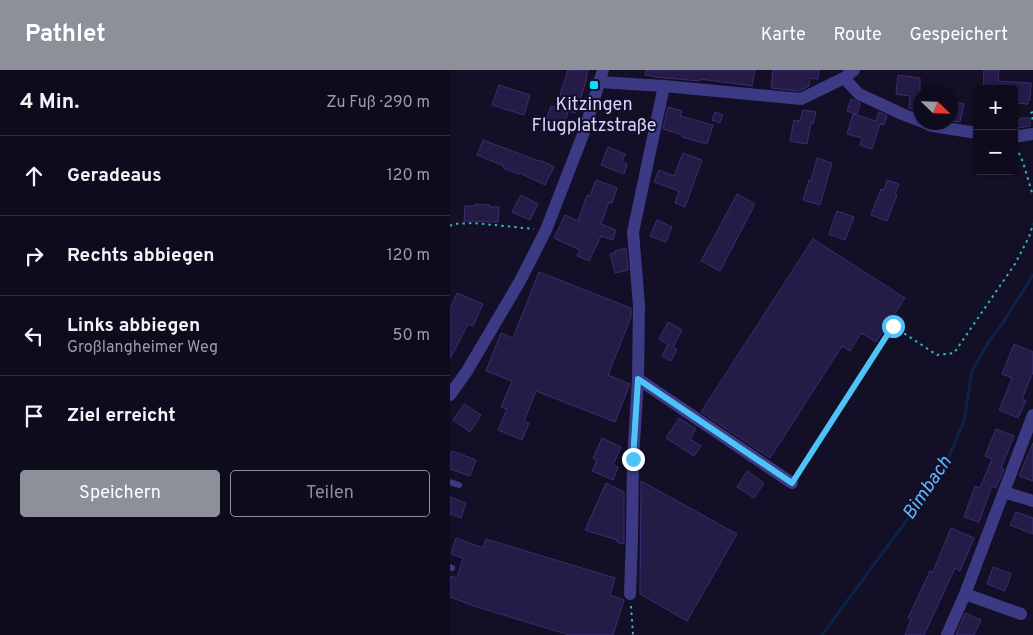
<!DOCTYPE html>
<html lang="de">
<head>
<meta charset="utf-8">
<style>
	body { margin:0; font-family:Overpass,sans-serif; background:#171425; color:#f1f3f6 }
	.controls { position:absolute; right:15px; top:15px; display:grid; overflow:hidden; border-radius:5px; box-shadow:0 1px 4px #0004 }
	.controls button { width:45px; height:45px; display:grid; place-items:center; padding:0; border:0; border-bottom:1px solid #2e2b3b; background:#0e0b1c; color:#f1f3f6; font:25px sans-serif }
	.compass { position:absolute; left:463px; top:15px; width:45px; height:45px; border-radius:50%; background:#0e0b1c; box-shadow:0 1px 4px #0004; rotate:113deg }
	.stop { position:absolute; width:15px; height:15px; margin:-11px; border:4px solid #4fc3f7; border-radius:50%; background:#fff }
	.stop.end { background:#4fc3f7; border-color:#fff; box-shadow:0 1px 5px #0008 }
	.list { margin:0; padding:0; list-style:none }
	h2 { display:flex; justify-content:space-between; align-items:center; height:65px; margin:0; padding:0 20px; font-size:21px }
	h2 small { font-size:16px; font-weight:400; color:#9b9ba3 }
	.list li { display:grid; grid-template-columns:32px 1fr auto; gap:15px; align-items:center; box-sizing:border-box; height:80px; padding:0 20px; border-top:1px solid #2e2b3b }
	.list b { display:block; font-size:19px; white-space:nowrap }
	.list p { margin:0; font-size:16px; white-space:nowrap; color:#9b9ba3 }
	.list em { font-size:16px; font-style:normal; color:#9b9ba3 }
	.actions { display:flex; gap:10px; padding:15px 20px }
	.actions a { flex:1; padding:11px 0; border:1px solid #8c9099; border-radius:5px; text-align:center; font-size:18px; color:#8c9099 }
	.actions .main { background:#8c9099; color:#fff }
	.icon { flex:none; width:28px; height:28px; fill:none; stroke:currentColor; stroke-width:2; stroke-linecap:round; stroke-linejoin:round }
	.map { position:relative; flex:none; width:583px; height:565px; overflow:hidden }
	header { display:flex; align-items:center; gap:30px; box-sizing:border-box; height:70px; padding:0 25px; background:#8c9099; color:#fff }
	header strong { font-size:24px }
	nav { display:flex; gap:28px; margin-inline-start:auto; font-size:18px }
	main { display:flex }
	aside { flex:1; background:#0e0b1c }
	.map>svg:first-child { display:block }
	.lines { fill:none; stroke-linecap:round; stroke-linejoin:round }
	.stream { stroke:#0c2248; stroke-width:3 }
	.building { fill:#241b47; stroke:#3b2d73 }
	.path { stroke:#2fb8b0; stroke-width:2; stroke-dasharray:2.5 4; stroke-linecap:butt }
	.service { stroke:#3d3a85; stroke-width:6 }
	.minor { stroke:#3d3a85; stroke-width:12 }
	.route { stroke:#4fc3f7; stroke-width:6 }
	.poi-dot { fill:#00e5ff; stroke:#130f26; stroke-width:2 }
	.labels { text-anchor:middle; stroke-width:4; stroke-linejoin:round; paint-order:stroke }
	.poi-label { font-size:18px; fill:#d9d4ff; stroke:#130f26 }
	.water-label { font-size:19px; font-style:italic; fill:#62b6ff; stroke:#130f26 }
</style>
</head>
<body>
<header>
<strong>Pathlet</strong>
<nav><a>Karte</a><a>Route</a><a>Gespeichert</a></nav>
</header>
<main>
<aside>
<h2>4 Min.<small>Zu Fuß · 290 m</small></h2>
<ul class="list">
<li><svg class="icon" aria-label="ahead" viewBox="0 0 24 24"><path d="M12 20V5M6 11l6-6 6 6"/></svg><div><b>Geradeaus</b></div><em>120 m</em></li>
<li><svg class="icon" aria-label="right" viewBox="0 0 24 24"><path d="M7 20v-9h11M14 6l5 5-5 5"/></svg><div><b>Rechts abbiegen</b></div><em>120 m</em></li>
<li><svg class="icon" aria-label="left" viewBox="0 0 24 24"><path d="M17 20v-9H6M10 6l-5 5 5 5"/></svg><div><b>Links abbiegen</b><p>Großlangheimer Weg</p></div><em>50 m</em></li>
<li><svg class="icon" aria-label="arrive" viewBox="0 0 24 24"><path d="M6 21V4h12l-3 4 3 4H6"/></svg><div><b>Ziel erreicht</b></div></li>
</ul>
<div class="actions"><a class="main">Speichern</a><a>Teilen</a></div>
</aside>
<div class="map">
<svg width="583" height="565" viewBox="0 0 583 565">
	<rect width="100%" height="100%" fill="#130f26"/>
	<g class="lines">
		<polyline class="stream" points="372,565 479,420 496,393 514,351 522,301 538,273 554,251 583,205"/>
	</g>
	<g class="building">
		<polygon points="118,0 138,0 136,8 137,8 129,33 128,32 125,43 118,41 113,60 95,54 101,36 106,37"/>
		<polygon points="196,0 305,0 302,16 250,9 250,11 204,7 204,6 195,5"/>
		<polygon points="323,0 369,0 368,9 360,8 359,16 349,21 321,18"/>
		<polygon points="534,0 549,0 548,11 581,13 580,30 578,30 578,34 564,33 564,19 533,19"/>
		<polygon points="448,5 470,8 470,41 459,38 460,26 446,24"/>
		<polygon points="49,15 80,25 74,45 42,35"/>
		<polygon points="401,29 410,33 407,44 397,41"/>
		<polygon points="500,31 514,34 510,52 500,51"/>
		<polygon points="218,37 232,41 230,46 263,55 257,74 232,67 233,65 213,59"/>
		<polygon points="353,40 366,42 363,54 361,53 357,74 340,71 344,50 350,51"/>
		<polygon points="265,42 273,45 270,53 262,50"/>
		<polygon points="429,42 437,46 434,55 430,54 422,79 410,75 412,68 397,64 403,44 426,51"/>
		<polygon points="570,48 580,48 580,56 564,59 564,50 570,50"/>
		<polygon points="33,70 89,91 90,90 104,97 95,115 70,103 69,104 53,98 54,96 27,85"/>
		<polygon points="158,77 175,84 172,92 177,94 174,104 151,95"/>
		<polygon points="233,83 252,90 235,137 225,133 229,121 204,112 209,100 224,106"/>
		<polygon points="367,88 382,93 370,135 353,130 359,110 361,111"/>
		<polygon points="146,110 167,118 162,133 159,132 151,154 166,160 163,170 151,166 139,191 127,186 130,180 104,168 115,145 128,151 137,125 140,126"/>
		<polygon points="437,110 449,114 445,124 447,125 437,151 421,145 431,119 434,120"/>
		<polygon points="287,124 305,134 270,201 251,191"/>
		<polygon points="71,125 88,134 80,150 62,142"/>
		<polygon points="25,134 40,135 40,137 49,137 48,152 14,151 15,136 25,136"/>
		<polygon points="387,141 404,147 395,170 379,164"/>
		<polygon points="207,150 222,157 216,172 200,166"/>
		<polygon points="363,169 455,228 426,272 411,263 400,281 392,276 320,388 251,342"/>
		<polygon points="176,178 178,200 165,203 160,184 166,182 165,181"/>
		<polygon points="89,202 181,238 181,247 158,305 180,314 179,316 165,352 86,321 74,351 79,353 72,370 48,360 57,339 51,337 62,311 36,301 51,263 63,268"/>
		<polygon points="7,223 33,234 23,256 18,254 0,289 0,239"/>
		<polygon points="218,252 232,260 223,277 227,279 221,291 212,286 218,274 209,269"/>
		<polygon points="564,274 583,282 583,302 572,329 576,331 568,348 549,340 562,308 552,304"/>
		<polygon points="14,334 31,345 20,362 3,350"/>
		<polygon points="229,348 246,359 240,369 251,376 244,386 216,368"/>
		<polygon points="546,359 564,366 551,398 554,399 552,404 546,418 542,416 529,452 514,447 525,416 530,418 542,389 535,386"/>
		<polygon points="152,368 171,377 163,395 168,397 163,410 142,401 147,390 143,388"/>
		<polygon points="583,373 583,411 569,406"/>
		<polygon points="2,381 26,390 20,406 0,399 0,386"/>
		<polygon points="297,401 314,413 304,428 287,417"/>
		<polygon points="191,411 287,464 237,551 190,524"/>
		<polygon points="156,413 174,422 174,474 167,472 167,470 135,460"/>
		<polygon points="0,427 16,433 11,448 0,444"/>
		<polygon points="566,442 583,448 583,464 560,455"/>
		<polygon points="501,458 524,468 510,501 505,498 474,565 455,565 461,549 458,548 480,501 483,502"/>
		<polygon points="6,468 33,478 36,469 165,508 160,525 174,530 163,565 119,565 24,536 0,527 0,506 7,508 13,488 1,484"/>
		<polygon points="543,497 561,504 555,521 537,514"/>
		<polygon points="515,543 531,550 524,565 506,565"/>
	</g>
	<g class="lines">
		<g class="path">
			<polyline points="583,42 581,43 583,51"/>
			<polyline points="566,77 573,92 583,126"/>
			<polyline points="0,156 3,154 24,153 84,159"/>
			<polyline points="348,403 443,256 487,285 504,283 565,194 579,167 583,154"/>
			<polyline points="181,536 183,565"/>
		</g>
		<g class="service">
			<polyline points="0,412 9,415"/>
			<polyline points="0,497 2,498"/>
		</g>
		<g class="minor">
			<polyline points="394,8 409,24 452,44 470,51"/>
			<polyline points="149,12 214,16 351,29 394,8 404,0"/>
			<polyline points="473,52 482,56 527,63"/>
			<polyline points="564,67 583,64"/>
			<polyline points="188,309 342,413"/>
			<polyline points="0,325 17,301 70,211 96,160 134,62 153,0"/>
			<polyline points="554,422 583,431"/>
			<polyline points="180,524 182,467 183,389 188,309 189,236 183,162 214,16"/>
			<polyline points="515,524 571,544"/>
			<polyline points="497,565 515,524 583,345"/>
		</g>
	</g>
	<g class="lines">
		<polyline class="route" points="183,389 188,309 342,413 443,256"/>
	</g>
	<rect class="poi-dot" x="139" y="10" width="10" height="10" rx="2.5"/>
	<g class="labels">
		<g class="poi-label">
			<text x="144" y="40">Kitzingen<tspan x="144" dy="21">Flugplatzstraße</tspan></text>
		</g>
		<g class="water-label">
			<text transform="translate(476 417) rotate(-56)" y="7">Bimbach</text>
		</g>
	</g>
</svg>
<div class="controls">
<button>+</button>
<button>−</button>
</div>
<svg class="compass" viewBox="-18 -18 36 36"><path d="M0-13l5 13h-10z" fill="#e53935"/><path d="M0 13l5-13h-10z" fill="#9b9ba3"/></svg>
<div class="stop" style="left:443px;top:256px"></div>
<div class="stop end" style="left:183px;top:389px"></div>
</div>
</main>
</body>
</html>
